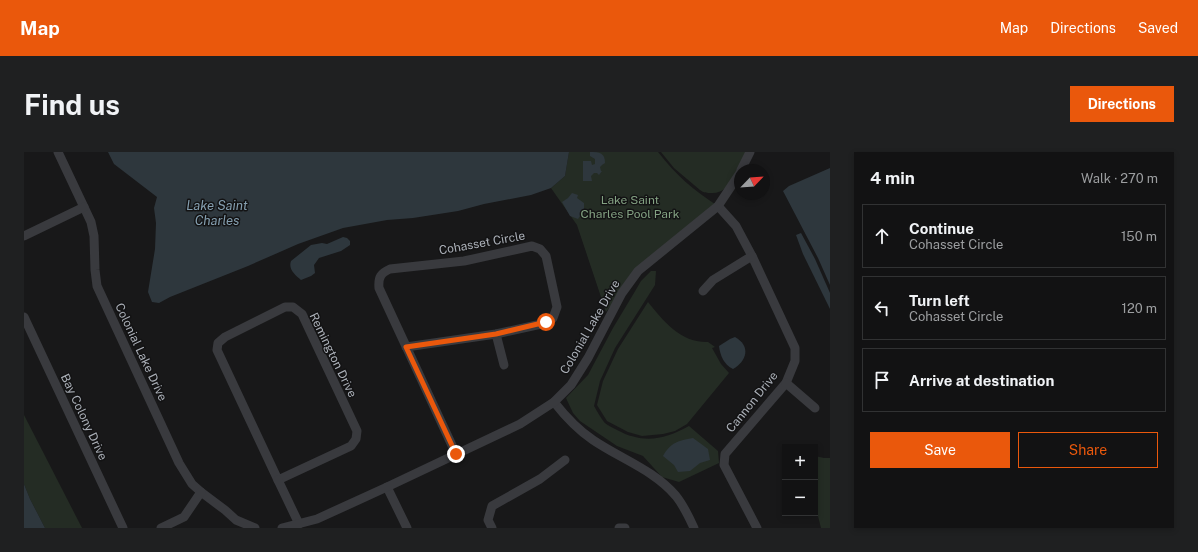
<!DOCTYPE html>
<html lang="en">
<head>
<meta charset="utf-8">
<style>
	body { margin:0; font-family:"Public Sans",sans-serif; background:#1f2021; color:#f1f3f6 }
	.controls { position:absolute; right:12px; bottom:12px; display:grid; overflow:hidden; border-radius:0px; box-shadow:0 2px 6px #0003 }
	.controls button { width:36px; height:36px; display:grid; place-items:center; padding:0; border:0; border-bottom:1px solid #313233; background:#121213; color:#f1f3f6; font:20px sans-serif }
	.compass { position:absolute; left:710px; top:12px; width:36px; height:36px; border-radius:50%; background:#121213; box-shadow:0 2px 6px #0003; rotate:65deg }
	.stop { position:absolute; width:12px; height:12px; margin:-9px; border:3px solid #ea580c; border-radius:50%; background:#fff }
	.stop.end { background:#ea580c; border-color:#fff; box-shadow:0 1px 4px #0008 }
	.list { margin:0; padding:0; list-style:none }
	h2 { display:flex; justify-content:space-between; align-items:center; height:52px; margin:0; padding:0 16px; font-size:17px }
	h2 small { font-size:13px; font-weight:400; color:#9c9ea0 }
	.list li { display:grid; grid-template-columns:26px 1fr auto; gap:12px; align-items:center; box-sizing:border-box; height:64px; margin:0 8px 8px; padding:0 8px; border:1px solid #313233; border-radius:0px }
	.list b { display:block; font-size:15px; white-space:nowrap }
	.list p { margin:0; font-size:13px; white-space:nowrap; color:#9c9ea0 }
	.list em { font-size:13px; font-style:normal; color:#9c9ea0 }
	.actions { display:flex; gap:8px; padding:12px 16px }
	.actions a { flex:1; padding:9px 0; border:1px solid #ea580c; border-radius:0px; text-align:center; font-size:14px; color:#ea580c }
	.actions .main { background:#ea580c; color:#fff }
	.icon { flex:none; width:22px; height:22px; fill:none; stroke:currentColor; stroke-width:2; stroke-linecap:round; stroke-linejoin:round }
	.map { position:relative; flex:none; width:806px; height:376px; overflow:hidden; border-radius:0px }
	header { display:flex; align-items:center; gap:24px; box-sizing:border-box; height:56px; padding:0 20px; background:#ea580c; color:#fff }
	header strong { font-size:19px }
	nav { display:flex; gap:22px; margin-inline-start:auto; font-size:14px }
	.intro { display:flex; align-items:center; justify-content:space-between; box-sizing:border-box; height:96px; padding:0 24px }
	h1 { margin:0; font-size:28px }
	.button { padding:10px 18px; border-radius:0px; background:#ea580c; color:#fff; font-size:14px; font-weight:700 }
	main { display:flex; gap:24px; padding:0 24px }
	aside { flex:1; background:#121213; border-radius:0px; box-shadow:0 2px 6px #0003 }
	.map>svg:first-child { display:block }
	.green { fill:#242c24 }
	.water { fill:#2e373d }
	.lines { fill:none; stroke-linecap:round; stroke-linejoin:round }
	.minor { stroke:#393a3e; stroke-width:9 }
	.route { stroke:#ea580c; stroke-width:5 }
	.labels { text-anchor:middle; stroke-width:3; stroke-linejoin:round; paint-order:stroke }
	.park-label { font-size:12px; fill:#84a283; stroke:#131314 }
	.street-label { font-size:12px; fill:#abb0b8; stroke:#131314 }
	.water-label { font-size:13px; font-style:italic; fill:#859fb0; stroke:#131314 }
</style>
</head>
<body>
<header>
<strong>Map</strong>
<nav><a>Map</a><a>Directions</a><a>Saved</a></nav>
</header>
<div class="intro"><h1>Find us</h1><a class="button">Directions</a></div>
<main>
<div class="map">
<svg width="806" height="376" viewBox="0 0 806 376">
	<rect width="100%" height="100%" fill="#181819"/>
	<g class="green">
		<path d="M545,0H634C652,23 669,38 694,54L614,119L582,160L553,73L527,36L541,24Z"/>
		<path d="M637,0H722C715,14 707,42 688,41C683,41 680,41 676,38L650,16Z"/>
		<path d="M627,119H632L631,133L591,196L576,229L570,254C573,259 576,265 580,270C582,273 588,275 593,278C619,292 640,288 665,274L694,299L695,311L655,330L638,325L619,304L593,294L556,269L549,261L542,246L564,223L589,176L610,141L617,129Z"/>
		<path d="M624,150C639,169 657,191 684,190L691,195L688,196L697,212L705,221L663,272L651,279L639,282L618,284L604,280L583,269L573,253L579,229L594,197Z"/>
		<polygon points="0,263 58,376 21,376 6,347 0,332"/>
		<polygon points="791,304 800,306 806,306 806,376 797,376 794,364 791,361"/>
	</g>
	<g class="water">
		<polygon points="84,0 545,0 541,24 527,36 507,43 460,52 434,59 389,66 363,68 319,76 274,92 224,114 146,145 135,151 128,150 124,140 131,97 132,71 130,56 133,45 90,12"/>
		<path d="M566,0C576,0 581,1 581,11L578,13L576,15L577,19H578L575,23L573,21H570L567,24L568,29H559V9H567L568,13L571,12V7L566,4Z"/>
		<polygon points="806,16 806,133 794,106 759,39 765,34"/>
		<polygon points="548,41 554,43 553,46 560,51 560,58 554,67 546,64 538,50 544,46"/>
		<polygon points="777,81 791,107 806,141 806,157 779,102 772,83"/>
		<path d="M319,85L323,86L326,89V93L317,99L295,106L290,113L291,121L287,124L277,128C271,123 264,117 267,109L287,93L298,91L303,92Z"/>
		<path d="M711,185C727,194 723,209 709,217C700,213 696,203 695,194L706,187Z"/>
		<path d="M669,286L684,297L686,308L676,311L666,319L654,320L650,313L639,304C647,290 654,289 669,286Z"/>
		<polygon points="0,332 6,347 21,376 0,376"/>
	</g>
	<g class="lines">
		<g class="minor">
			<polyline points="34,0 67,70 70,84 71,118 73,134 155,311 168,332 177,340 201,358 212,368 231,376"/>
			<polyline points="717,18 726,0"/>
			<polyline points="694,54 712,74 728,104 771,196 771,209 762,231 701,302 700,313 733,376"/>
			<polyline points="0,84 60,55"/>
			<polyline points="679,139 689,128 728,104"/>
			<polygon points="261,155 269,155 278,162 333,279 332,287 327,294 254,328 193,198 194,191 201,185"/>
			<polyline points="0,165 99,376"/>
			<polyline points="472,182 480,213"/>
			<path d="M382,195L472,182L522,171L529,166L533,155L522,104L516,97L508,94L440,109L366,117C357,121 354,125 355,136L432,302"/>
			<polyline points="762,231 791,256"/>
			<path d="M530,250C541,264 554,278 569,288C597,307 630,318 652,344C660,354 665,365 670,376"/>
			<polyline points="254,328 275,372"/>
			<polyline points="363,335 383,376"/>
			<polyline points="137,376 160,365 177,340"/>
			<polyline points="258,376 293,367 363,335 496,272 530,250 547,233 564,206 598,141 614,119 694,54 716,21"/>
			<polyline points="468,376 464,368 468,354 516,327 541,308"/>
			<polyline points="595,376 601,376"/>
		</g>
	</g>
	<g class="lines">
		<polyline class="route" points="432,302 382,195 472,182 522,170"/>
	</g>
	<g class="labels">
		<g class="park-label">
			<text x="606" y="52">Lake Saint<tspan x="606" dy="14">Charles Pool Park</tspan></text>
		</g>
		<g class="street-label">
			<text transform="translate(458 91) rotate(-10)" y="4">Cohasset Circle</text>
			<text transform="translate(566 175) rotate(-60)" y="4">Colonial Lake Drive</text>
			<text transform="translate(117 200) rotate(65)" y="4">Colonial Lake Drive</text>
			<text transform="translate(309 203) rotate(64)" y="4">Remington Drive</text>
			<text transform="translate(728 250) rotate(-51)" y="4">Cannon Drive</text>
			<text transform="translate(60 265) rotate(65)" y="4">Bay Colony Drive</text>
		</g>
		<g class="water-label">
			<text x="193" y="58">Lake Saint<tspan x="193" dy="15">Charles</tspan></text>
		</g>
	</g>
</svg>
<div class="controls">
<button>+</button>
<button>−</button>
</div>
<svg class="compass" viewBox="-18 -18 36 36"><path d="M0-13l5 13h-10z" fill="#e53935"/><path d="M0 13l5-13h-10z" fill="#9c9ea0"/></svg>
<div class="stop" style="left:522px;top:170px"></div>
<div class="stop end" style="left:432px;top:302px"></div>
</div>
<aside>
<h2>4 min<small>Walk · 270 m</small></h2>
<ul class="list">
<li><svg class="icon" aria-label="ahead" viewBox="0 0 24 24"><path d="M12 20V5M6 11l6-6 6 6"/></svg><div><b>Continue</b><p>Cohasset Circle</p></div><em>150 m</em></li>
<li><svg class="icon" aria-label="left" viewBox="0 0 24 24"><path d="M17 20v-9H6M10 6l-5 5 5 5"/></svg><div><b>Turn left</b><p>Cohasset Circle</p></div><em>120 m</em></li>
<li><svg class="icon" aria-label="arrive" viewBox="0 0 24 24"><path d="M6 21V4h12l-3 4 3 4H6"/></svg><div><b>Arrive at destination</b></div></li>
</ul>
<div class="actions"><a class="main">Save</a><a>Share</a></div>
</aside>
</main>
</body>
</html>
